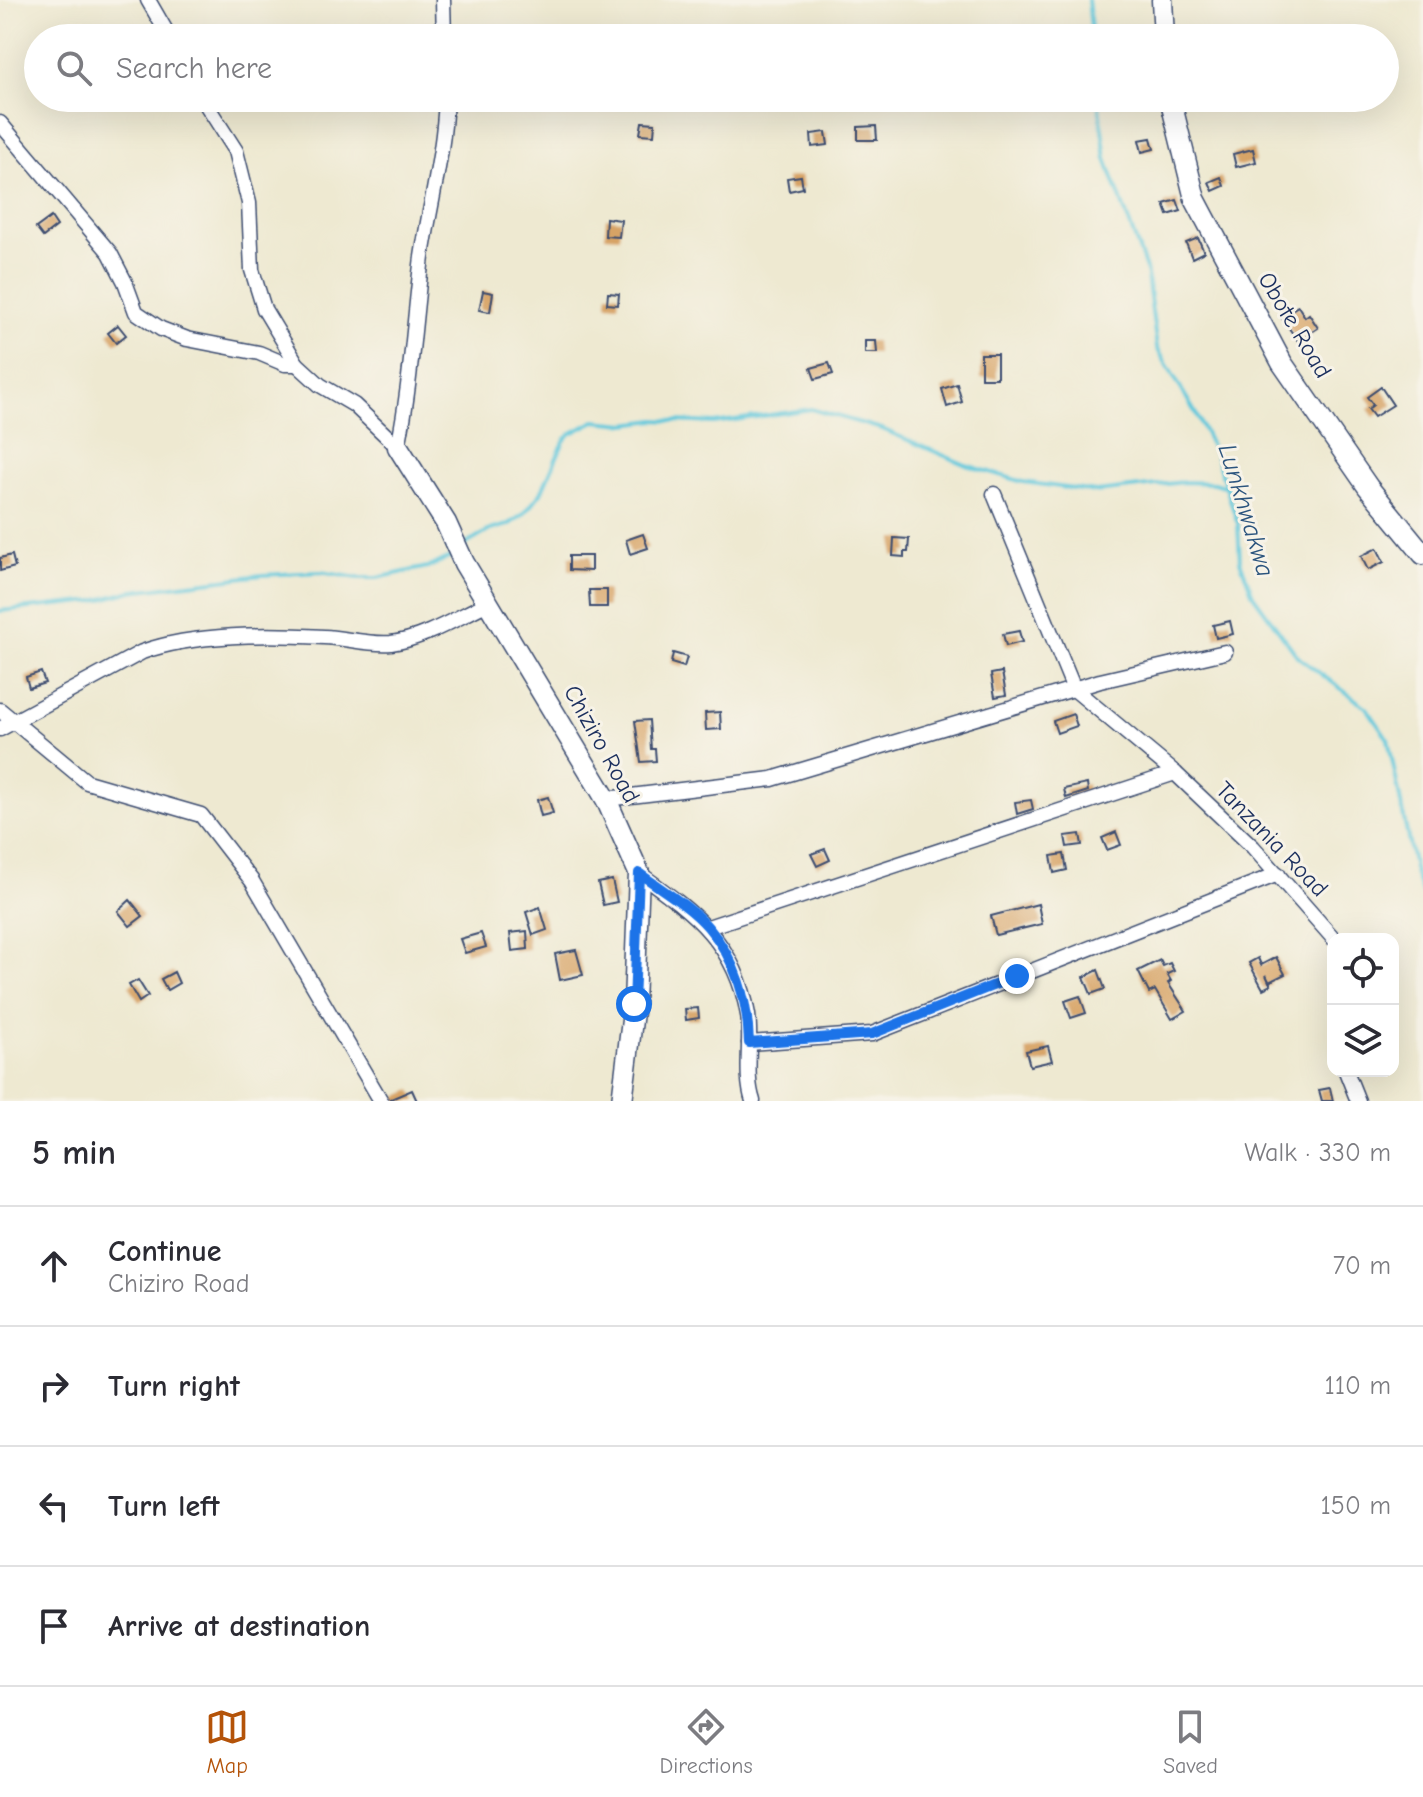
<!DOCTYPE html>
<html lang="en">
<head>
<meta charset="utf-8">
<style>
	body { margin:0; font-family:"Comic Neue",sans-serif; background:#f2f2f3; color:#2b2b33 }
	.controls { position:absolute; right:24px; bottom:24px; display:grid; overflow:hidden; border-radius:16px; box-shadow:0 8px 32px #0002 }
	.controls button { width:72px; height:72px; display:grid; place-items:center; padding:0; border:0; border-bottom:2px solid #e1e1e2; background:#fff; color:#2b2b33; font:40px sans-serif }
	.stop { position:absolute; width:24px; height:24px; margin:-18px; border:6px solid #1a73e8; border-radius:50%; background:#fff }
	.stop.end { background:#1a73e8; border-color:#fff; box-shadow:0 2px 8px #0008 }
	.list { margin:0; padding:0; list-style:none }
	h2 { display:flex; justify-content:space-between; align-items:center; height:104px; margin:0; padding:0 32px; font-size:34px }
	h2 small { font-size:26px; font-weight:400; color:#7c7c81 }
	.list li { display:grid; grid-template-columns:52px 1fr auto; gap:24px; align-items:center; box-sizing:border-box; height:120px; padding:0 32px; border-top:2px solid #e1e1e2 }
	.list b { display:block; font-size:30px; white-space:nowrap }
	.list p { margin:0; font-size:26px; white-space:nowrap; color:#7c7c81 }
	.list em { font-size:26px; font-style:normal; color:#7c7c81 }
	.icon { flex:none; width:44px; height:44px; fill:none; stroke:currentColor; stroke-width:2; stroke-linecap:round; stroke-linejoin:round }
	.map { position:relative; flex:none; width:1423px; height:1101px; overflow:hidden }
	.search { position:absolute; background:#fff; box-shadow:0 8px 32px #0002; left:24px; right:24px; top:24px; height:88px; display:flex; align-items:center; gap:20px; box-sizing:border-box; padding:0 28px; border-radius:44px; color:#7c7c81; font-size:30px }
	.sheet { height:584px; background:#fff }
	nav { display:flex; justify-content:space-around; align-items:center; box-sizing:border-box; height:112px; border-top:2px solid #e1e1e2; background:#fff; font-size:22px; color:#7c7c81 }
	nav a { display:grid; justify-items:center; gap:4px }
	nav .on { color:#b45309 }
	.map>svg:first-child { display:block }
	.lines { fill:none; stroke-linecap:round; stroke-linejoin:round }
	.stream { stroke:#60c8dc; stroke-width:4 }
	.building { fill:#d7a365 }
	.street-casing { stroke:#3b4b6f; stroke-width:17 }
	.secondary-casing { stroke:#3b4b6f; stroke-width:23 }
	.street { stroke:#fff; stroke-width:14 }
	.secondary { stroke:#fff; stroke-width:20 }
	.route { stroke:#1a73e8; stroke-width:10 }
	.labels { text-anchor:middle; stroke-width:6; stroke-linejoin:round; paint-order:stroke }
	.street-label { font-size:24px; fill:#1b2f5e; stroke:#f7f3e8 }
	.water-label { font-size:26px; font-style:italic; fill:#2c557e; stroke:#f7f3e8 }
</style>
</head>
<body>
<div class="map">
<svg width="1423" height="1101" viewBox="0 0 1423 1101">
	<rect width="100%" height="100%" fill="#f7f3e8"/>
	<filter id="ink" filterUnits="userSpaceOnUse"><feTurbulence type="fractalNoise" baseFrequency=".0125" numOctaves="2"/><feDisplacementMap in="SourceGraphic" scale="16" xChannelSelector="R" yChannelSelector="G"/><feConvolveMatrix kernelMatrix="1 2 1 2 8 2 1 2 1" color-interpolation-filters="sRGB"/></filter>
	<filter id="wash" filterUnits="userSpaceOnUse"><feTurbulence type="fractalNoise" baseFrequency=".006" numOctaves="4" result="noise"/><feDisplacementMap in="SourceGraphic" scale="32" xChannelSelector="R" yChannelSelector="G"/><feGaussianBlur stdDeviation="1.8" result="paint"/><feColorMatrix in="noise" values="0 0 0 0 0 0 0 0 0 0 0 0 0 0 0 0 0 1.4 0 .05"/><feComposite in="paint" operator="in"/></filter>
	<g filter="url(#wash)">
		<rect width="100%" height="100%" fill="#eee9d1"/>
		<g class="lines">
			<g class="stream">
				<polyline points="1088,0 1092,38"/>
				<polyline points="1098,98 1106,159 1146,269 1157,348 1196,414 1215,454 1238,524 1240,561 1253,595 1298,657 1367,708 1388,739 1415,873 1423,895"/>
				<polyline points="463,546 490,530 508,525 524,514 541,493 564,441 570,434 595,421 626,424 655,420 714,423 811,409 882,429 966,465 1023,482 1096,492 1184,482 1214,483 1229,488"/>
				<polyline points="0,611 95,601 132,591 262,575 320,572 358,578 377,578 432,566 454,555"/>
			</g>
		</g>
		<g id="blocks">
			<g class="building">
				<polygon points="642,122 655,123 654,135 640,134"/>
				<polygon points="876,126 877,140 858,140 858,127"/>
				<polygon points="826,132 828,145 812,147 811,134"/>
				<polygon points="1151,138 1154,149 1142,152 1139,140"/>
				<polygon points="1253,149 1256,162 1236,167 1233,154"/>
				<polygon points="801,176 803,188 789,191 787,178"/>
				<polygon points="1221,177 1224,186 1213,191 1209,182"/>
				<polygon points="1177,200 1181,211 1168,215 1164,204"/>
				<polygon points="51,217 57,226 43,237 36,228"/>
				<polygon points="606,218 621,220 619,237 605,236"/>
				<polygon points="1198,238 1204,252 1192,258 1186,243"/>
				<polygon points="483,291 493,293 490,312 479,310"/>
				<polygon points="608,293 619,294 618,305 607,304"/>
				<polygon points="1298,306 1305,317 1309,314 1318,328 1298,341 1281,317"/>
				<polygon points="118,325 126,335 116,343 108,333"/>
				<polygon points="865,341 876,341 877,353 865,353"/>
				<rect x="981" y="354" width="16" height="24"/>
				<polygon points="829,363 833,374 815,379 811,368"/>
				<polygon points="957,384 962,402 947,407 942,389"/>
				<polygon points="1381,387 1393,405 1374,417 1368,409 1373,405 1367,397"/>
				<polygon points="643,534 648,548 630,554 626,540"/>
				<polygon points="894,538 909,539 908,552 904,552 904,557 893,556"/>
				<polygon points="1377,548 1384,562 1368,570 1361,556"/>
				<polygon points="12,555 15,567 0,571 0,558"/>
				<polygon points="569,556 591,556 591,571 569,570"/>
				<polygon points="589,590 607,590 607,607 590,607"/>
				<polygon points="1230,621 1233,634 1216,638 1213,625"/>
				<polygon points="1019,631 1022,642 1006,646 1003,634"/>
				<polygon points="673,653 687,657 684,667 671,663"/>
				<polygon points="41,672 45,683 29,688 26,677"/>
				<polygon points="1002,672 1006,695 995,697 991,674"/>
				<polygon points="720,712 721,729 706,730 705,713"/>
				<polygon points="1073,714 1077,726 1057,733 1053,721"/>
				<polygon points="649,720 651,749 655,749 656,761 641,762 635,721"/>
				<polygon points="1087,784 1088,791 1066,798 1064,789"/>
				<polygon points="548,797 553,813 541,816 537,800"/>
				<polygon points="1031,800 1033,809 1017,814 1015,802"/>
				<polygon points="1116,832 1121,845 1107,850 1102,838"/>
				<polygon points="1080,834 1082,845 1067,847 1065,836"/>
				<polygon points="825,849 830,860 817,866 811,854"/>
				<polygon points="1064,854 1067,870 1054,873 1051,856"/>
				<polygon points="612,880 617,902 603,905 598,883"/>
				<polygon points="130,900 143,916 130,926 118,911"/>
				<polygon points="1038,904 1042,924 996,935 991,916"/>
				<polygon points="540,907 547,930 533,935 526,912"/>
				<polygon points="527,931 528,949 512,951 510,933"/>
				<polygon points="481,933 486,947 465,953 460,939"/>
				<polygon points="576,950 583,975 560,980 555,954"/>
				<polygon points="1276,957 1285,974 1269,982 1266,975 1271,985 1263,989 1249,963 1258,958 1261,965"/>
				<polygon points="1160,960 1163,966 1170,963 1174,971 1167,974 1171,981 1168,983 1186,1011 1172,1019 1155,990 1149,993 1138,971"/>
				<polygon points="1098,970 1105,989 1091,994 1084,977"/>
				<polygon points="174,972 179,983 167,990 161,979"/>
				<polygon points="138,980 148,996 139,1002 129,985"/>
				<polygon points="1080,996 1086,1013 1071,1018 1065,1001"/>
				<polygon points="698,1008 699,1018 686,1020 685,1009"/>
				<polygon points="1048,1046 1052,1061 1030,1066 1026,1051"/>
				<polygon points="1330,1088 1333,1101 1322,1101 1319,1090"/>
				<polygon points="412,1090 417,1101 391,1101 391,1099"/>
			</g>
		</g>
	</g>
	<g filter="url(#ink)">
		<use href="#blocks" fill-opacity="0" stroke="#3b4b6f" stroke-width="2"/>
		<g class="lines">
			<defs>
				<g id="street">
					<polyline points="148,0 170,38"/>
					<polyline points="443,0 444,38"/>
					<path d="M202,98L236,151L249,203L252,270L264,309L297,364L320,385L354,405L398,447C411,384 414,320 422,257C430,204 444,152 446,98"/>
					<polyline points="0,123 110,253 125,282 136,312 161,329 187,339 259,353 285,364 297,364"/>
					<polyline points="994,494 1074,689 1175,773 1253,847 1334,939"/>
					<polyline points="0,710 87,782 201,815 252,881 381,1101"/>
					<path d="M0,729L142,652C195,633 268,634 324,637C346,638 370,645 391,643C424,639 458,617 488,603"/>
					<polyline points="606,799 772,779 1100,681 1225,652"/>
					<path d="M639,873C694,913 736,943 748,1015C752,1043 744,1074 753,1101"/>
					<polyline points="708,927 1175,773"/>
					<polyline points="749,1043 872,1034 1278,874"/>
					<polyline points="1346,1071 1358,1101"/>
				</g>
				<g id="secondary">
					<polyline points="1162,0 1164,38"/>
					<polyline points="1170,98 1195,199 1282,363 1368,487 1423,554"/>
					<polyline points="398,447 446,523 464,563 606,799 639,873 634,1004 622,1101"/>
				</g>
			</defs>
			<use href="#street" class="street-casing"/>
			<use href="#secondary" class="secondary-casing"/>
			<use href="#street" class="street"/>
			<use href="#secondary" class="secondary"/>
		</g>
	</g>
	<g class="lines" filter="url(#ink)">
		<path class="route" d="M634,1004L639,873C662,890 690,906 708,927C736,959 748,1002 749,1043L872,1034L1017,976"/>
	</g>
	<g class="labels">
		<g class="street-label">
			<text transform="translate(1295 325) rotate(59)" y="8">Obote Road</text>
			<text transform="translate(602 744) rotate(61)" y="8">Chiziro Road</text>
			<text transform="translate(1272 839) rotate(46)" y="8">Tanzania Road</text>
		</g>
		<g class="water-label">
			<text transform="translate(1247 510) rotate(73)" y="9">Lunkhwakwa</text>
		</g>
	</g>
</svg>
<div class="controls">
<button><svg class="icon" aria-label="locate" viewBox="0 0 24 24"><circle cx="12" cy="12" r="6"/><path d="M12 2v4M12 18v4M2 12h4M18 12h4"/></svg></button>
<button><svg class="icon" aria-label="layers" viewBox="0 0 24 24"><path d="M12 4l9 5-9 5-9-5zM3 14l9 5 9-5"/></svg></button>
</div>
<div class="stop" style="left:634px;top:1004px"></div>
<div class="stop end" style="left:1017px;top:976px"></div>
<div class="search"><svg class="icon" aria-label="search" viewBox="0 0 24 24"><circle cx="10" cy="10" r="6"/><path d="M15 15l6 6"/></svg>Search here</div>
</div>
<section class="sheet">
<h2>5 min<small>Walk · 330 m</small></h2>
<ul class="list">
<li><svg class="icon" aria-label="ahead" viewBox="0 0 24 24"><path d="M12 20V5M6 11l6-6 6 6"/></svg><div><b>Continue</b><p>Chiziro Road</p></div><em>70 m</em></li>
<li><svg class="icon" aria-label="right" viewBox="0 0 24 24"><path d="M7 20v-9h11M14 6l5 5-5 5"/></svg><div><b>Turn right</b></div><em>110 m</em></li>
<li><svg class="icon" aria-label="left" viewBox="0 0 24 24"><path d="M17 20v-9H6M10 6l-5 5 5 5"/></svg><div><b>Turn left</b></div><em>150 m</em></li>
<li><svg class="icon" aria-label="arrive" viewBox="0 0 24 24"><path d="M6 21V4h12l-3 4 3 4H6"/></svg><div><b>Arrive at destination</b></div></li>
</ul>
</section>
<nav>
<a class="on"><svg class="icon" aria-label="map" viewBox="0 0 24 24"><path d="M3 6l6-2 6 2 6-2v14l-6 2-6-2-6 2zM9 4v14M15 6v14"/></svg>Map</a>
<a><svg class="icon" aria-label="directions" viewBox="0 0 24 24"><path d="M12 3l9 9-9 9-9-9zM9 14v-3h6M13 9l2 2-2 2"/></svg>Directions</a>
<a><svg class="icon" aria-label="saved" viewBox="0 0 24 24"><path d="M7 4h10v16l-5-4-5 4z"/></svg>Saved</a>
</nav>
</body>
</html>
